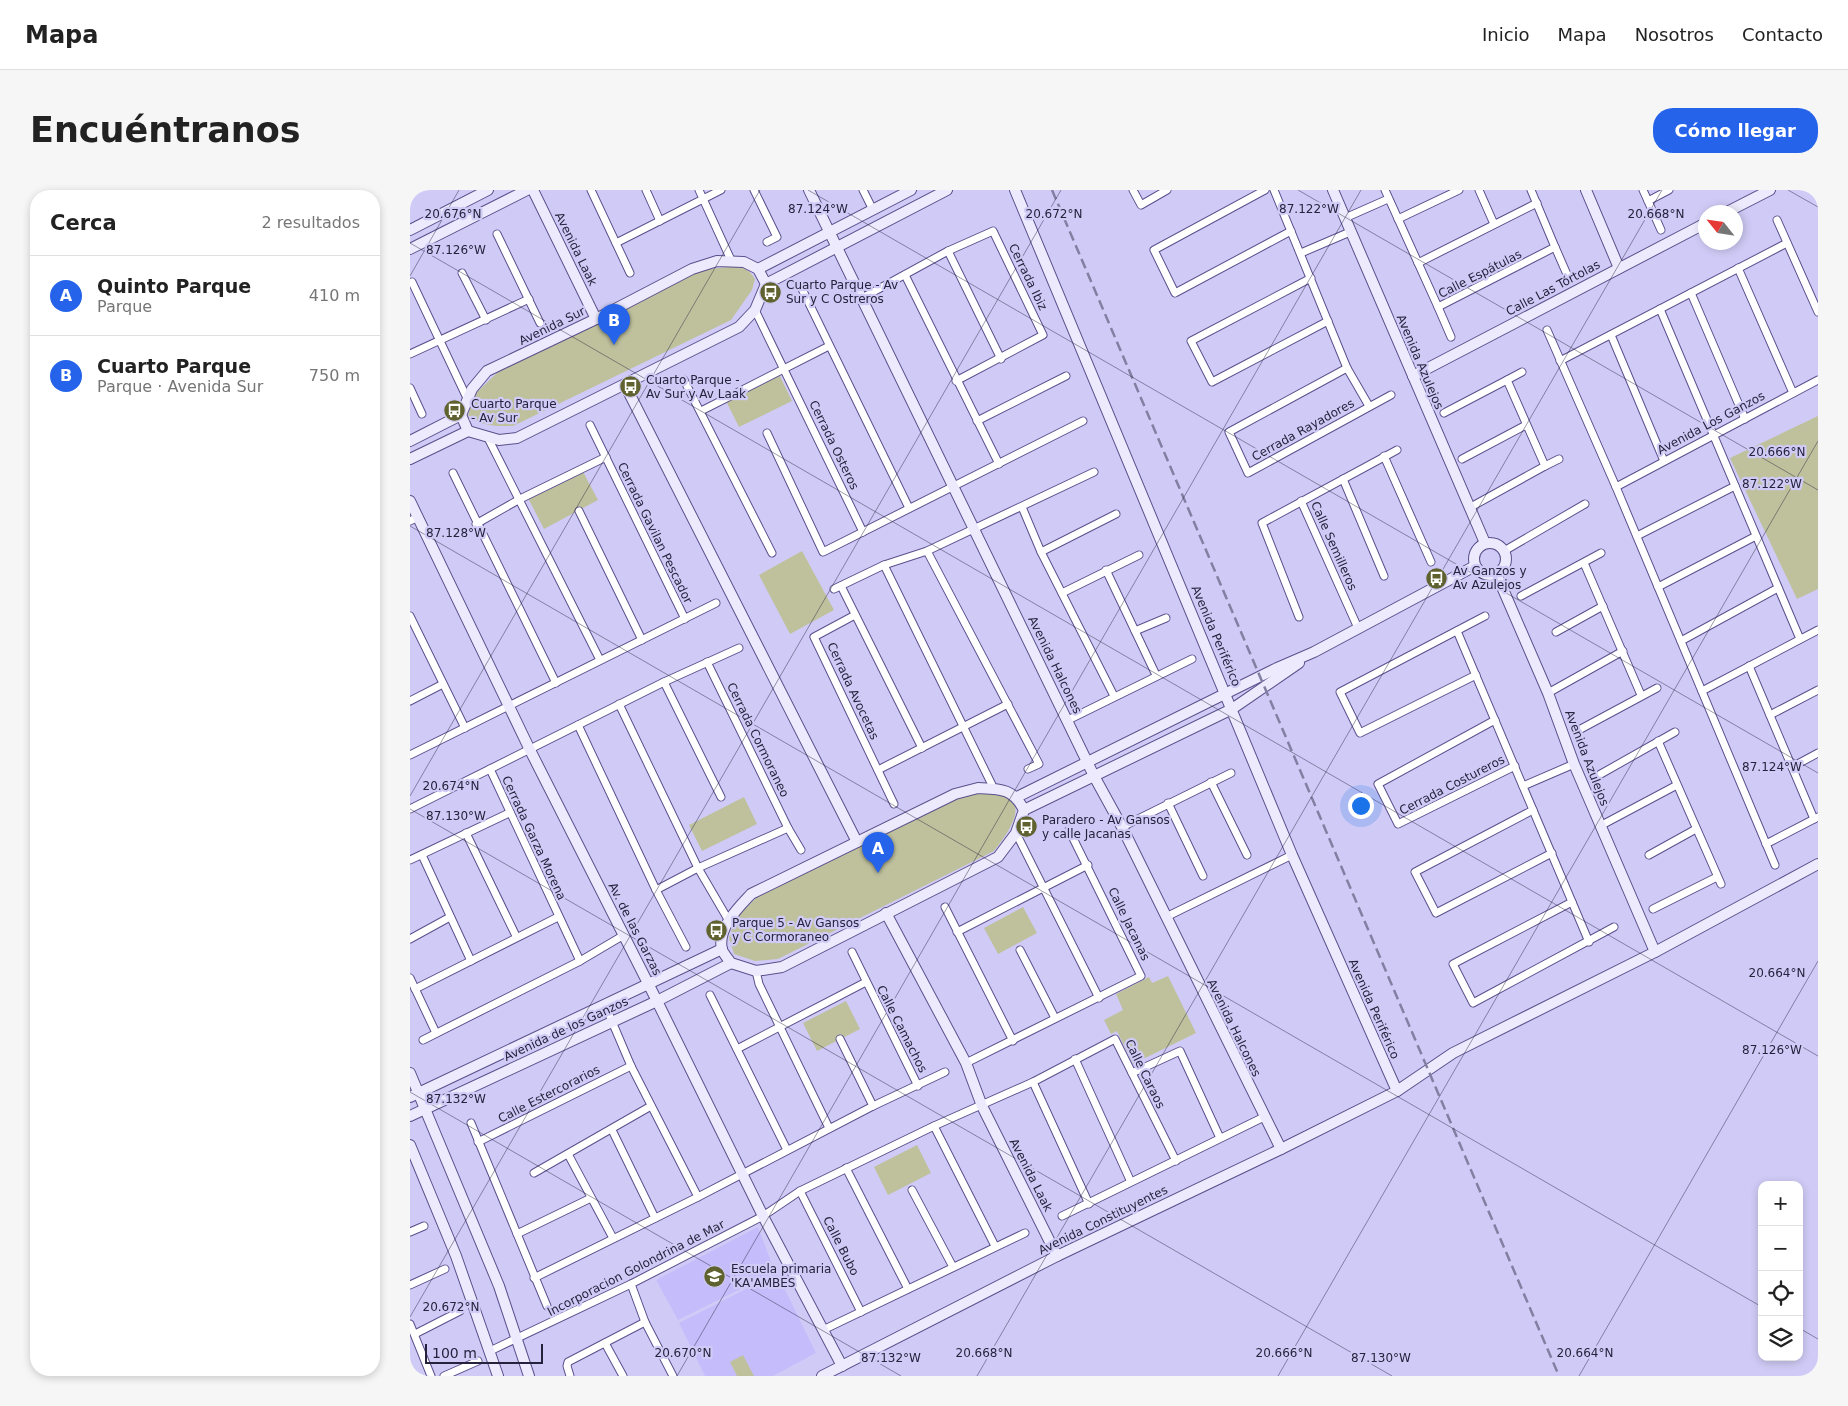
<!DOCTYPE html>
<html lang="es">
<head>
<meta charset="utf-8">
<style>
	body { margin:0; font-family:"DejaVu Sans",sans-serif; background:#f6f6f6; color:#222 }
	.controls { position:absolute; right:15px; bottom:15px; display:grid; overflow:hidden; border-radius:10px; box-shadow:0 2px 8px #0003 }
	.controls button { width:45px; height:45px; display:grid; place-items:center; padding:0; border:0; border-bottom:1px solid #e0e0e0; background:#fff; color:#222; font:25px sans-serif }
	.compass { position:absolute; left:1288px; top:15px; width:45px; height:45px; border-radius:50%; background:#fff; box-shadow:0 2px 8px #0003; rotate:300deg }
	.scale { position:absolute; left:15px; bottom:12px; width:118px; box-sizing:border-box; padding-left:5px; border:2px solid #26223d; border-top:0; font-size:14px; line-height:18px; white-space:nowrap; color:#26223d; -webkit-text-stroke:4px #d0cbf6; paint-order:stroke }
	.you { position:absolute; left:950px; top:615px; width:18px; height:18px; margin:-12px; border:4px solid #fff; border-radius:50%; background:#1a73e8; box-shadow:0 0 0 8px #1a73e833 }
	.badge { display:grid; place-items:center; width:32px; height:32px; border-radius:50%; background:#2563eb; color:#fff; font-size:16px; font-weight:700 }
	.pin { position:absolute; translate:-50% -41px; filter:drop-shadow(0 1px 2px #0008) }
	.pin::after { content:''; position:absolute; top:26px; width:18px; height:15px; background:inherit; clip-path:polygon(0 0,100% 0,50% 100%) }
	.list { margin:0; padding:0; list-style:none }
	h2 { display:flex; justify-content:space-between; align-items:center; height:65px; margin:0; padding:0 20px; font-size:21px }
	h2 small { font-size:16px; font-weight:400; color:#767676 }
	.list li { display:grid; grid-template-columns:32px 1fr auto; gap:15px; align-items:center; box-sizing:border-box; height:80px; padding:0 20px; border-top:1px solid #e0e0e0 }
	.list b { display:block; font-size:19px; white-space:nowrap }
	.list p { margin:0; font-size:16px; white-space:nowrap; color:#767676 }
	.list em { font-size:16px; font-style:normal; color:#767676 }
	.icon { flex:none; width:28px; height:28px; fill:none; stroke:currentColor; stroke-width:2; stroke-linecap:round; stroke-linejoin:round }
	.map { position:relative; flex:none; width:1408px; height:1186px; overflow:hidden; border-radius:20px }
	header { display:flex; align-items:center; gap:30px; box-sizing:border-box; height:70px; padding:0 25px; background:#fff; border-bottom:1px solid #e0e0e0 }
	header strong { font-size:24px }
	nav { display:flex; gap:28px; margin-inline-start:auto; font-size:18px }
	.intro { display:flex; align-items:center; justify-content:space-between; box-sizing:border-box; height:120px; padding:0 30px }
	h1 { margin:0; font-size:35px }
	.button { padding:12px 22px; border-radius:20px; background:#2563eb; color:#fff; font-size:18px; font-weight:700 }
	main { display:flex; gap:30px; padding:0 30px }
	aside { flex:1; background:#fff; border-radius:20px; box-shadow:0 2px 8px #0003 }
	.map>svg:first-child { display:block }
	.built { fill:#c5bdfb }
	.green { fill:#bfc19d }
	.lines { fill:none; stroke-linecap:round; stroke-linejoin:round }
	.street-casing { stroke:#5b508d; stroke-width:9 }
	.secondary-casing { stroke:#5b508d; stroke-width:12 }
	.street { stroke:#fff; stroke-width:7 }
	.secondary { stroke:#eceafc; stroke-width:10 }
	.rail { stroke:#837fa2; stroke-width:2.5; stroke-dasharray:10 5; stroke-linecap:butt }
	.ticks { fill:none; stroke:#26223d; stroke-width:1; stroke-opacity:0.45 }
	.labels { text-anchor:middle; stroke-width:4.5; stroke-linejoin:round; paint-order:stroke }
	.street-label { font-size:12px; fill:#26223d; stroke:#d0cbf6 }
	.poi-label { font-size:12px; fill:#26223d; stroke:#d0cbf6; text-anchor:start }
	.ticks-label { font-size:12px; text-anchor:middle; fill:#26223d; stroke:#d0cbf6; stroke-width:4.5; stroke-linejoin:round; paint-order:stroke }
</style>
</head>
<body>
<header>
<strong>Mapa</strong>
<nav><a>Inicio</a><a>Mapa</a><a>Nosotros</a><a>Contacto</a></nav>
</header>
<div class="intro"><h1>Encuéntranos</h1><a class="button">Cómo llegar</a></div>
<main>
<aside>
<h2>Cerca<small>2 resultados</small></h2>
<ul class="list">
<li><span class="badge">A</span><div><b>Quinto Parque</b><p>Parque</p></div><em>410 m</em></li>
<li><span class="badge">B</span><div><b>Cuarto Parque</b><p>Parque · Avenida Sur</p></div><em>750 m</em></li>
</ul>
</aside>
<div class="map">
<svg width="1408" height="1186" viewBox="0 0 1408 1186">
	<rect width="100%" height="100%" fill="#d0cbf6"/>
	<g class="built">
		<polygon points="348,1037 365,1082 268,1130 246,1090"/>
		<polygon points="367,1083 406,1163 363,1186 295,1186 269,1133"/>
	</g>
	<g class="green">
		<path d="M318,77C331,77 338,77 345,89L342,100L321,130L103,236C86,236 71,237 58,225L64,205L89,181L282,81Z"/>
		<polygon points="368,182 382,211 329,237 315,209"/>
		<polygon points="1408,226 1408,399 1387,409 1320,268"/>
		<polygon points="171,278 188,310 134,339 117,306"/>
		<polygon points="392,361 424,420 380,444 349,385"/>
		<path d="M564,604C573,604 584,603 592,605C622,613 594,648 584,661L368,769L345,771L324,764L319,748L325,729L350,704L546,609Z"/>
		<polygon points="334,607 347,634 292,661 279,635"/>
		<polygon points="613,717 627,743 588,764 574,738"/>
		<polygon points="758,786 786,843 723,874 707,841 701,844 694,830 713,820 706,804 739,787 742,793"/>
		<polygon points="436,811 450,839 407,861 393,833"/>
		<polygon points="507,955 521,983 478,1005 464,977"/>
		<polygon points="333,1165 344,1186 327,1186 320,1172"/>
	</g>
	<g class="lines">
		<defs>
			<g id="street">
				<polyline points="181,0 220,83"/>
				<polyline points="236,0 250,31"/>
				<polyline points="289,0 321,70"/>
				<polyline points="344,0 367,47 357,52"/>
				<polyline points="453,0 463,20"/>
				<polyline points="723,0 731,15 757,0"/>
				<polyline points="855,0 744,60 765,103 881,41"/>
				<polyline points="864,0 937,178 959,216"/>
				<polyline points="975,0 1028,117 1145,57 1121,0"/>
				<polyline points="1069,0 1084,34"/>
				<polyline points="1233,0 1238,11 1259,0"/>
				<polyline points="1238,11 1251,40"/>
				<polyline points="935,28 978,9"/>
				<polyline points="988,29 1049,0"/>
				<polyline points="1367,30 1408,122"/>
				<polyline points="87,44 130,133"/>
				<polyline points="206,53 311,0"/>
				<polyline points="1145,57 1159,89"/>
				<polyline points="538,61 591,169"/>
				<polyline points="891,63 940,42"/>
				<polyline points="1008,73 1127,13"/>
				<polyline points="1328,78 1383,203"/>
				<polyline points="52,83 76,130"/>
				<polyline points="495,85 589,274"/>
				<polyline points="901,88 781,151 802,192 918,131"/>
				<polyline points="2,92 57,208"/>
				<polyline points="392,99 499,318"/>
				<polyline points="1281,103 1335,229"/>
				<polyline points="452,108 538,61 583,41 633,145 546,191"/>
				<polyline points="1028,117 1041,147"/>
				<polyline points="1250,119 1390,449"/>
				<polyline points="345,120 453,342"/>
				<polyline points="1137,140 1206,297 1365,675"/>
				<polyline points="1201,145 1254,271"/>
				<polyline points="0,164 119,109"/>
				<polyline points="1150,171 1377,53"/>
				<polyline points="937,178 819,242 838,283 981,205"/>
				<polyline points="274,190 362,363"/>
				<polyline points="1097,190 1112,182"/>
				<polyline points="0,198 12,224"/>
				<polyline points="291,221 419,156"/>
				<polyline points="1034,223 1097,190 1135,276 1059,318"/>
				<polyline points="567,231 656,186"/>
				<polyline points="180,235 275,429"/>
				<polyline points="357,243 413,362 673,231"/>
				<polyline points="78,248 190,470"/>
				<polyline points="974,266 1021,372"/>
				<polyline points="1052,269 1116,235"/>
				<polyline points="1135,276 1149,269"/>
				<polyline points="43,283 146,493"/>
				<polyline points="933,289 974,386"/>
				<polyline points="1206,297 1408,190"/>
				<polyline points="891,311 948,438"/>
				<polyline points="612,317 631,362 704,506"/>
				<polyline points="169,321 232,450"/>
				<polyline points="0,331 8,327"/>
				<polyline points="66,334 110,309 196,267"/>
				<polyline points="1227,346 1325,296"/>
				<polyline points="517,361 629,574 618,579"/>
				<polyline points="1094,361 1175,314"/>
				<polyline points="631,362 706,324"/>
				<polyline points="1174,373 1231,505"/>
				<polyline points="474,375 584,599"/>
				<polyline points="696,380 746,485"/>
				<polyline points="431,396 512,558"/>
				<polyline points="1248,397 1346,346"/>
				<polyline points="424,399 474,375 517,361 684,282"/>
				<polyline points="652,403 729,365"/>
				<polyline points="1111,406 1191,363"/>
				<polyline points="445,425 404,447 484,614"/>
				<polyline points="0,426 55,538"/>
				<polyline points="889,427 852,333 987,260"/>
				<polyline points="725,441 756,428"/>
				<polyline points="1047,441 1179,752"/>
				<polyline points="1146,442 1193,416"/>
				<polyline points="1271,451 1368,398"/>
				<polyline points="297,472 378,638 391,660"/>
				<polyline points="1339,476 1404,629"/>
				<polyline points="1066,485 950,543 930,502 1075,426"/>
				<polyline points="254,492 311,607"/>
				<polyline points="1292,501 1408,440"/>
				<polyline points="1138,503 1213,461"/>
				<polyline points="0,511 33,494"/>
				<polyline points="209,514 288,678 319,731"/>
				<polyline points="1360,525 1408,500"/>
				<polyline points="658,530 782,469"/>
				<polyline points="1085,530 968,594 988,634 1105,576"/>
				<polyline points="168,535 246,700 276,757"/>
				<polyline points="1167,541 1247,498"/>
				<polyline points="1248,551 1311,694"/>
				<polyline points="0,565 306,413"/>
				<polyline points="1382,577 1408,563"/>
				<polyline points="80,579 170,771"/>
				<polyline points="468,580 598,514"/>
				<polyline points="1189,585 1265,542"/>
				<polyline points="801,592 837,665"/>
				<polyline points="1113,596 1164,574"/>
				<polyline points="758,613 793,686"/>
				<polyline points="0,619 254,492 329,458"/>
				<polyline points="1123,620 1005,682 1026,723 1142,663"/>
				<polyline points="1190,636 1267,595"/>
				<polyline points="712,637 821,583"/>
				<polyline points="56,643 106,746"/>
				<polyline points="606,643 689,808"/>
				<polyline points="1356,654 1408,627"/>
				<polyline points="12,665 61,771"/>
				<polyline points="1239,665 1286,639"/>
				<polyline points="0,670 99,623"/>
				<polyline points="246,700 288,678 378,638"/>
				<polyline points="1162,712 1043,774 1063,813 1204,737"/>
				<polyline points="535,717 603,851"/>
				<polyline points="1243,719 1307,687"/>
				<polyline points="756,727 882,665"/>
				<polyline points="547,742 678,675"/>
				<polyline points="0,749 40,727"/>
				<polyline points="610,760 645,828"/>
				<polyline points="442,762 508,896"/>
				<polyline points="346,781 349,794 419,938"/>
				<polyline points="0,788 26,843"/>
				<polyline points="5,799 148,727"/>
				<polyline points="300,805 377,960"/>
				<polyline points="195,815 221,876 288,1007"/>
				<polyline points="430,849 463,916"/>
				<polyline points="13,850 170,771 214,745"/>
				<polyline points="327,859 456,792"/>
				<polyline points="665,869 720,990"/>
				<polyline points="556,873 731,786 659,640"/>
				<polyline points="722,883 770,861 810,948"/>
				<polyline points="623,892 679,1014"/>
				<polyline points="61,933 137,1116"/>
				<polyline points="524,936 585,1056"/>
				<polyline points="202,940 245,1028"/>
				<polyline points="68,952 221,876"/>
				<polyline points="158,964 203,1048"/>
				<polyline points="436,978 498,1099"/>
				<polyline points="124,983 241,916"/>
				<polyline points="502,1000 543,1077"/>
				<polyline points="390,1001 451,1122"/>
				<polyline points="652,1026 854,927"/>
				<polyline points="0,1042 14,1036"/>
				<polyline points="107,1044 181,1008"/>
				<polyline points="124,1088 288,1007 463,916 535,882"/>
				<polyline points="221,1094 235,1132"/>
				<polyline points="0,1095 35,1079"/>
				<polyline points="0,1134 21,1186"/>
				<polyline points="413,1140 615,1043"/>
				<polyline points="5,1144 50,1121"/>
				<polyline points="195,1153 213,1186"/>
				<polyline points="80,1161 221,1094 353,1026 390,1001 524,936 623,892 705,849 766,971"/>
				<polyline points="34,1186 68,1171"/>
				<polyline points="160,1186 157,1176 158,1172 235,1132 263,1186"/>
			</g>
			<g id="secondary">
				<polyline points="123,0 186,129"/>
				<polyline points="399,0 684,586 712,637 871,959"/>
				<polyline points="605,0 882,665 987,901"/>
				<polyline points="923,0 1075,353"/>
				<polyline points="1176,0 1209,78"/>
				<polyline points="1317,22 1360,0"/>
				<polyline points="0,40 78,0"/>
				<polyline points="0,59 117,0"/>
				<polyline points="348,79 501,0"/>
				<polyline points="1003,186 1296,33"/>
				<polyline points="215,195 447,652"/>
				<polyline points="51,225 58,241 89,250 107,248 329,137 345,120 356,94 537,0"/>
				<polyline points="0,251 51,225 62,199 77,181 186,129 282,79 307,71 334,72 348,79 356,94"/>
				<polyline points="0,269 58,241"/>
				<polyline points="0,311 120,560 247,811 353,1026 432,1176"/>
				<circle cx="1080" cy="369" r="16"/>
				<polyline points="1086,383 1138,503 1164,574 1245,762"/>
				<path d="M568,598C590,599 603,598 614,620L606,643L588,667L372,777L346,781L321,773C318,769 314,764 312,760C307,738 328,718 341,704L545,604Z"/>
				<polyline points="607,607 867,478 904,462 1065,376"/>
				<polyline points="614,620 822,519 889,473"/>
				<polyline points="476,723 556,873 572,916 647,1066"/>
				<polyline points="0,883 89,1096 119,1186"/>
				<polyline points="0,907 312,759"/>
				<polyline points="0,926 247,811 321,773"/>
				<polyline points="0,955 46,1066 88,1186"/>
				<polyline points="412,1186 647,1066 871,959 987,901 1043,863 1245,762 1408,674"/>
			</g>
		</defs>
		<use href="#street" class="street-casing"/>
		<use href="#secondary" class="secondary-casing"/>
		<use href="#street" class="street"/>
		<use href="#secondary" class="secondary"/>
		<polyline class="rail" points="642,0 1149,1186"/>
	</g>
	<path class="ticks" d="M398,0L1408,583M888,0L1408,300M1378,0L1408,17M0,53L1408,866M0,86L49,0M0,336L1352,1117M0,606L350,0M0,619L982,1186M0,902L491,1186M0,1127L651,0M1389,1138L1408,1149M0,1185L1,1186M267,1186L951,0M567,1186L1252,0M868,1186L1408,251M1169,1186L1408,771"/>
	<defs>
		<symbol id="bus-disc" viewBox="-11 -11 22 22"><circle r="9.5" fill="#5f612e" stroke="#d0cbf6"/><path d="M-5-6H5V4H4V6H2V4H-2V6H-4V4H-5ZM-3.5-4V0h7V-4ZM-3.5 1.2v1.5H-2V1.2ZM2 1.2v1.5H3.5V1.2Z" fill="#fff"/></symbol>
		<symbol id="school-disc" viewBox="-11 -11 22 22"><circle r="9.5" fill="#5f612e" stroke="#d0cbf6"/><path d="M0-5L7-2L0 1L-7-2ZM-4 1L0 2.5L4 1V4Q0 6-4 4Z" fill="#fff"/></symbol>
	</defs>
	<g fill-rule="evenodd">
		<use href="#bus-disc" x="348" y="90" width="25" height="25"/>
		<use href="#bus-disc" x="208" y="184" width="25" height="25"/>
		<use href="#bus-disc" x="32" y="208" width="25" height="25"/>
		<use href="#bus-disc" x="1014" y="376" width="25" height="25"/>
		<use href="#bus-disc" x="604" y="624" width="25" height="25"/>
		<use href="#bus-disc" x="294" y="728" width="25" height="25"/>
		<use href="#school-disc" x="292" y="1074" width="25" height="25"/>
	</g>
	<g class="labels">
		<g class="street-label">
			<text transform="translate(166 59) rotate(64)" y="4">Avenida Laak</text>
			<text transform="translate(1070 84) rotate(-27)" y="4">Calle Espátulas</text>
			<text transform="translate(618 87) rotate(64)" y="4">Cerrada Ibiz</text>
			<text transform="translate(1143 98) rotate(-28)" y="4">Calle Las Tórtolas</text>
			<text transform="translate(142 136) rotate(-26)" y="4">Avenida Sur</text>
			<text transform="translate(1010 172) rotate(67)" y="4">Avenida Azulejos</text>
			<text transform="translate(1301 233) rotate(-28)" y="4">Avenida Los Ganzos</text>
			<text transform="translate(893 240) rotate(-29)" y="4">Cerrada Rayadores</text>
			<text transform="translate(424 255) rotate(64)" y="4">Cerrada Osteros</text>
			<text transform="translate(245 343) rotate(64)" y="4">Cerrada Gavilan Pescador</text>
			<text transform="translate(924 356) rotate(66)" y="4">Calle Semilleros</text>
			<text transform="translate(806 446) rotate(67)" y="4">Avenida Periférico</text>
			<text transform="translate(645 475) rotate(64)" y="4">Avenida Halcones</text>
			<text transform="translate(443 501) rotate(65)" y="4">Cerrada Avocetas</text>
			<text transform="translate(348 550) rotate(64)" y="4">Cerrada Cormoraneo</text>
			<text transform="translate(1177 568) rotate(69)" y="4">Avenida Azulejos</text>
			<text transform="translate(1042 595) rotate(-27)" y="4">Cerrada Costureros</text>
			<text transform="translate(124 648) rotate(65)" y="4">Cerrada Garza Morena</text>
			<text transform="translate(719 734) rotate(64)" y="4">Calle Jacanas</text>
			<text transform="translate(225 739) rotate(63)" y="4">Av. de las Garzas</text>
			<text transform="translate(964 819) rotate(66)" y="4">Avenida Periférico</text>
			<text transform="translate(824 838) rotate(64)" y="4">Avenida Halcones</text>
			<text transform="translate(156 839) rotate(-25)" y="4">Avenida de los Ganzos</text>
			<text transform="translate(492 839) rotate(63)" y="4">Calle Camachos</text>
			<text transform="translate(735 884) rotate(64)" y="4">Calle Caraos</text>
			<text transform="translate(139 904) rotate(-27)" y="4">Calle Estercorarios</text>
			<text transform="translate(621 985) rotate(63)" y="4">Avenida Laak</text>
			<text transform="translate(693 1030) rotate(-26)" y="4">Avenida Constituyentes</text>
			<text transform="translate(431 1056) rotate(63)" y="4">Calle Bubo</text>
			<text transform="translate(226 1078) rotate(-27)" y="4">Incorporacion Golondrina de Mar</text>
		</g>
		<g class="poi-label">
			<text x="376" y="99">Cuarto Parque - Av<tspan x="376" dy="14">Sur y C Ostreros</tspan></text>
			<text x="236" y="194">Cuarto Parque -<tspan x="236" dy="14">Av Sur y Av Laak</tspan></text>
			<text x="61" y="218">Cuarto Parque<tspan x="61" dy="14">- Av Sur</tspan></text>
			<text x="1043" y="385">Av Ganzos y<tspan x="1043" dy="14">Av Azulejos</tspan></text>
			<text x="632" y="634">Paradero - Av Gansos<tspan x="632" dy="14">y calle Jacanas</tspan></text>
			<text x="322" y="737">Parque 5 - Av Gansos<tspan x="322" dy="14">y C Cormoraneo</tspan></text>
			<text x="321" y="1083">Escuela primaria<tspan x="321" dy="14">'KA'AMBES</tspan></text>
		</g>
	</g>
	<g class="ticks-label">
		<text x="408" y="23">87.124°W</text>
		<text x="899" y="23">87.122°W</text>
		<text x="43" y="28">20.676°N</text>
		<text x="644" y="28">20.672°N</text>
		<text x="1246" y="28">20.668°N</text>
		<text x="46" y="64">87.126°W</text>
		<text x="1367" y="266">20.666°N</text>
		<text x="1362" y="298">87.122°W</text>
		<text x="46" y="347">87.128°W</text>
		<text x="1362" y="581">87.124°W</text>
		<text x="41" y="600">20.674°N</text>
		<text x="46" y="630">87.130°W</text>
		<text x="1367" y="787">20.664°N</text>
		<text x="1362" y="864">87.126°W</text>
		<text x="46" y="913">87.132°W</text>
		<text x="41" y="1121">20.672°N</text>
		<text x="273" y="1167">20.670°N</text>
		<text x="574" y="1167">20.668°N</text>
		<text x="874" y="1167">20.666°N</text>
		<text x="1175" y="1167">20.664°N</text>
		<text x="481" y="1172">87.132°W</text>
		<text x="971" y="1172">87.130°W</text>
	</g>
</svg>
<div class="controls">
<button>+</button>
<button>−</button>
<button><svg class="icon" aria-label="locate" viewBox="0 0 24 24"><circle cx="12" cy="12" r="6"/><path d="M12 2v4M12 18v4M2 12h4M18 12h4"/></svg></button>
<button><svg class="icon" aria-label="layers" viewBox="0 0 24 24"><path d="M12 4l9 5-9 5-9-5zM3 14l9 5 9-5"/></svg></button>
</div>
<svg class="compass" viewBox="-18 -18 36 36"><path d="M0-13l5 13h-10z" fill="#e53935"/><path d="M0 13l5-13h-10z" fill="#767676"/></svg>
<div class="scale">100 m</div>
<div class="you"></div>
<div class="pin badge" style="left:468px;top:683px">A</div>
<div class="pin badge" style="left:204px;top:155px">B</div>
</div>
</main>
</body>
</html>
